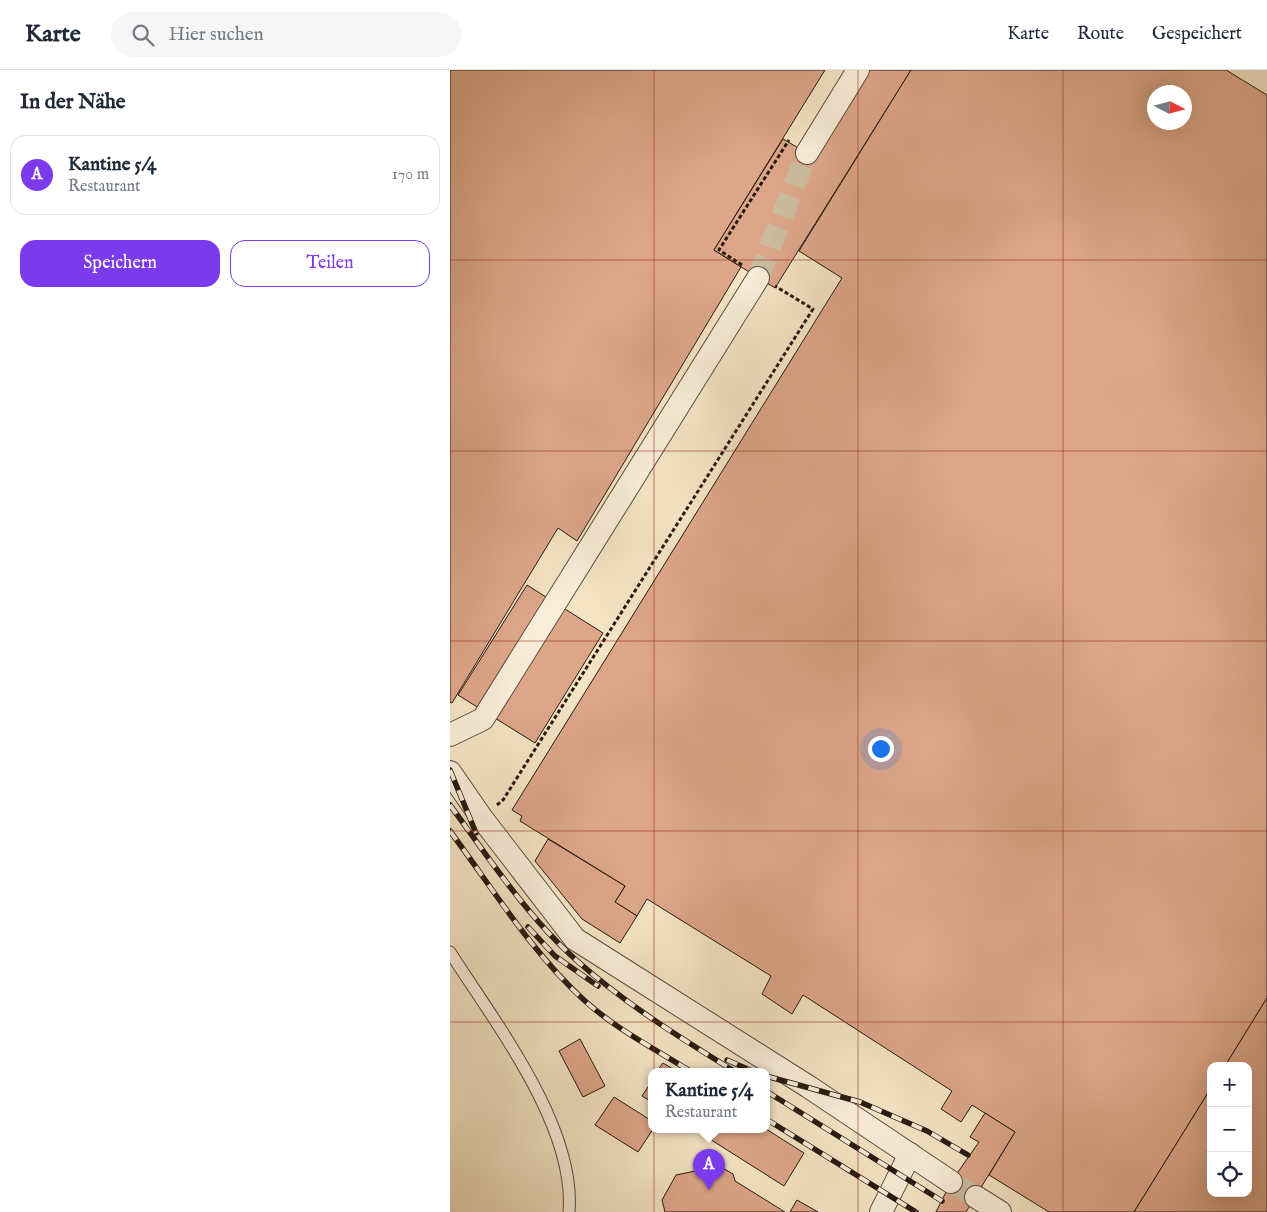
<!DOCTYPE html>
<html lang="de">
<head>
<meta charset="utf-8">
<style>
	body { margin:0; font-family:"IM FELL English",serif; background:#f6f6f7; color:#1f2937 }
	.controls { position:absolute; right:15px; bottom:15px; display:grid; overflow:hidden; border-radius:10px; box-shadow:0 5px 20px #0002 }
	.controls button { width:45px; height:45px; display:grid; place-items:center; padding:0; border:0; border-bottom:1px solid #e0e1e3; background:#fff; color:#1f2937; font:25px sans-serif }
	.compass { position:absolute; left:697px; top:15px; width:45px; height:45px; border-radius:50%; background:#fff; box-shadow:0 5px 20px #0002; rotate:96deg }
	.you { position:absolute; left:430px; top:678px; width:18px; height:18px; margin:-12px; border:4px solid #fff; border-radius:50%; background:#1a73e8; box-shadow:0 0 0 8px #1a73e833 }
	.badge { display:grid; place-items:center; width:32px; height:32px; border-radius:50%; background:#7c3aed; color:#fff; font-size:16px; font-weight:700 }
	.pin { position:absolute; translate:-50% -41px; filter:drop-shadow(0 1px 2px #0008) }
	.pin::after { content:''; position:absolute; top:26px; width:18px; height:15px; background:inherit; clip-path:polygon(0 0,100% 0,50% 100%) }
	.popup { position:absolute; left:198px; top:998px; width:122px; height:65px; box-sizing:border-box; display:grid; place-content:center; border-radius:10px; background:#fff; filter:drop-shadow(0 1px 4px #0005); font-size:16px; white-space:nowrap; color:#747a83 }
	.popup b { font-size:19px; color:#1f2937 }
	.popup::after { content:''; position:absolute; left:50%; top:100%; margin-left:-10px; border:10px solid transparent; border-top-color:#fff }
	.list { margin:0; padding:0; list-style:none }
	h2 { display:flex; justify-content:space-between; align-items:center; height:65px; margin:0; padding:0 20px; font-size:21px }
	h2 small { font-size:16px; font-weight:400; color:#747a83 }
	.list li { display:grid; grid-template-columns:32px 1fr auto; gap:15px; align-items:center; box-sizing:border-box; height:80px; margin:0 10px 10px; padding:0 10px; border:1px solid #e0e1e3; border-radius:15px }
	.list b { display:block; font-size:19px; white-space:nowrap }
	.list p { margin:0; font-size:16px; white-space:nowrap; color:#747a83 }
	.list em { font-size:16px; font-style:normal; color:#747a83 }
	.actions { display:flex; gap:10px; padding:15px 20px }
	.actions a { flex:1; padding:11px 0; border:1px solid #7c3aed; border-radius:15px; text-align:center; font-size:18px; color:#7c3aed }
	.actions .main { background:#7c3aed; color:#fff }
	.icon { flex:none; width:28px; height:28px; fill:none; stroke:currentColor; stroke-width:2; stroke-linecap:round; stroke-linejoin:round }
	.map { position:relative; flex:none; width:817px; height:1142px; overflow:hidden }
	header { display:flex; align-items:center; gap:30px; box-sizing:border-box; height:70px; padding:0 25px; background:#fff; border-bottom:1px solid #e0e1e3 }
	header strong { font-size:24px }
	nav { display:flex; gap:28px; margin-inline-start:auto; font-size:18px }
	.search { width:350px; height:45px; background:#f6f6f7; display:flex; align-items:center; gap:12px; box-sizing:border-box; padding:0 18px; border-radius:28px; color:#747a83; font-size:19px }
	main { display:flex }
	aside { flex:1; background:#fff }
	.map>svg:first-child { display:block }
	.building { fill:#dda689; stroke:#271a10; fill-rule:evenodd }
	.lines { fill:none; stroke-linecap:round; stroke-linejoin:round }
	.street-tunnel { stroke:#cbbca0; stroke-width:22; stroke-dasharray:22 11; stroke-linecap:butt }
	.lane-casing { stroke:#5a4c3d; stroke-width:13 }
	.street-casing { stroke:#5a4c3d; stroke-width:24 }
	.path { stroke:#271a10; stroke-width:3; stroke-dasharray:4 2.5; stroke-linecap:butt }
	.lane { stroke:#f8edd9; stroke-width:11 }
	.street { stroke:#f8edd9; stroke-width:22 }
	.rail-casing { stroke:#271a10; stroke-width:5.5 }
	.rail { stroke:#f8edd9; stroke-width:4; stroke-dasharray:11; stroke-linecap:butt }
	.grid { fill:none; stroke:#8f2418; stroke-width:1; stroke-opacity:0.55 }
</style>
</head>
<body>
<header>
<strong>Karte</strong>
<div class="search"><svg class="icon" aria-label="search" viewBox="0 0 24 24"><circle cx="10" cy="10" r="6"/><path d="M15 15l6 6"/></svg>Hier suchen</div>
<nav><a>Karte</a><a>Route</a><a>Gespeichert</a></nav>
</header>
<main>
<aside>
<h2>In der Nähe<small></small></h2>
<ul class="list">
<li><span class="badge">A</span><div><b>Kantine 5/4</b><p>Restaurant</p></div><em>170 m</em></li>
</ul>
<div class="actions"><a class="main">Speichern</a><a>Teilen</a></div>
</aside>
<div class="map">
<svg width="817" height="1142" viewBox="0 0 817 1142">
	<rect width="100%" height="100%" fill="#f4e4c4"/>
	<filter id="stains"><feTurbulence type="fractalNoise" baseFrequency=".004" numOctaves="4"/><feColorMatrix values="0 0 0 0 .2 0 0 0 0 .09 0 0 0 0 .02 0 0 0 .5 -.17"/></filter>
	<radialGradient id="worn" r=".72"><stop offset=".6" stop-color="#630" stop-opacity="0"/><stop offset="1" stop-color="#630" stop-opacity=".3"/></radialGradient>
	<g class="building">
		<polygon points="0,0 375,0 264,180 291,197 127,471 108,458 2,633 0,632"/>
		<polygon points="415,0 461,0 325,218 264,180 333,69 362,86"/>
		<path d="M461,0H776L817,25V928L775,996H761V1018L684,1142H599L539,1105L565,1062L522,1035L511,1052L491,1039L502,1021L353,925L342,944L312,924L321,906L197,829L187,846L165,832L175,816L70,751L72,746L62,740L392,208L349,181ZM704,22H734V52H704Z"/>
		<polygon points="77,515 153,563 85,673 8,625"/>
		<polygon points="98,769 175,816 165,832 187,846 170,873 132,849 85,791"/>
		<polygon points="817,928 817,1142 684,1142 761,1018 761,1123 798,1123 798,996 775,996"/>
		<polygon points="130,969 155,1016 133,1027 109,981"/>
		<polygon points="213,993 226,1001 207,1001"/>
		<polygon points="202,1011 202,1032 192,1026"/>
		<polygon points="164,1027 202,1051 203,1059 188,1082 145,1055"/>
		<polygon points="535,1043 565,1062 516,1142 486,1142 501,1112 529,1072 520,1067"/>
		<polygon points="244,1059 316,1059 354,1083 334,1116"/>
		<polygon points="269,1096 283,1104 285,1111 335,1142 215,1142 212,1130 226,1105"/>
		<polygon points="347,1130 368,1142 340,1142"/>
	</g>
	<g class="lines">
		<g class="street-tunnel">
			<polyline points="308,208 357,83"/>
			<polyline points="501,1112 526,1127"/>
		</g>
		<defs>
			<path id="lane" d="M0,882C45,953 126,1056 119,1142"/>
			<g id="street">
				<polyline points="357,83 408,0"/>
				<polyline points="0,665 33,649 308,208"/>
				<polyline points="0,702 31,747 125,869 359,1017 501,1112"/>
				<polyline points="526,1127 550,1142"/>
				<polyline points="431,1142 460,1084"/>
			</g>
		</defs>
		<use href="#lane" class="lane-casing"/>
		<use href="#street" class="street-casing"/>
		<g class="path">
			<polyline points="292,195 269,180 339,70"/>
			<polyline points="47,735 53,730 363,239 325,216"/>
		</g>
		<use href="#lane" class="lane"/>
		<use href="#street" class="street"/>
		<defs>
			<g id="rail">
				<polyline points="0,700 26,763"/>
				<path d="M0,735C39,788 76,845 125,889C174,933 229,967 284,1001"/>
				<path d="M0,761C43,819 82,883 135,931C166,959 205,979 240,1001"/>
				<polyline points="78,857 105,886 148,916"/>
				<polyline points="277,990 302,1001"/>
				<polyline points="316,1006 410,1032 477,1061 518,1085"/>
				<polyline points="316,1021 492,1131"/>
				<polyline points="316,1049 466,1142"/>
			</g>
		</defs>
		<use href="#rail" class="rail-casing"/>
		<use href="#rail" class="rail"/>
	</g>
	<path class="grid" d="M204,0V1142M408,0V1142M613,0V1142M0,190H817M0,381H817M0,571H817M0,761H817M0,952H817"/>
	<rect width="100%" height="100%" filter="url(#stains)"/>
	<rect width="100%" height="100%" fill="url(#worn)"/>
</svg>
<div class="controls">
<button>+</button>
<button>−</button>
<button><svg class="icon" aria-label="locate" viewBox="0 0 24 24"><circle cx="12" cy="12" r="6"/><path d="M12 2v4M12 18v4M2 12h4M18 12h4"/></svg></button>
</div>
<svg class="compass" viewBox="-18 -18 36 36"><path d="M0-13l5 13h-10z" fill="#e53935"/><path d="M0 13l5-13h-10z" fill="#747a83"/></svg>
<div class="you"></div>
<div class="pin badge" style="left:259px;top:1120px">A</div>
<div class="popup"><b>Kantine 5/4</b>Restaurant</div>
</div>
</main>
</body>
</html>
